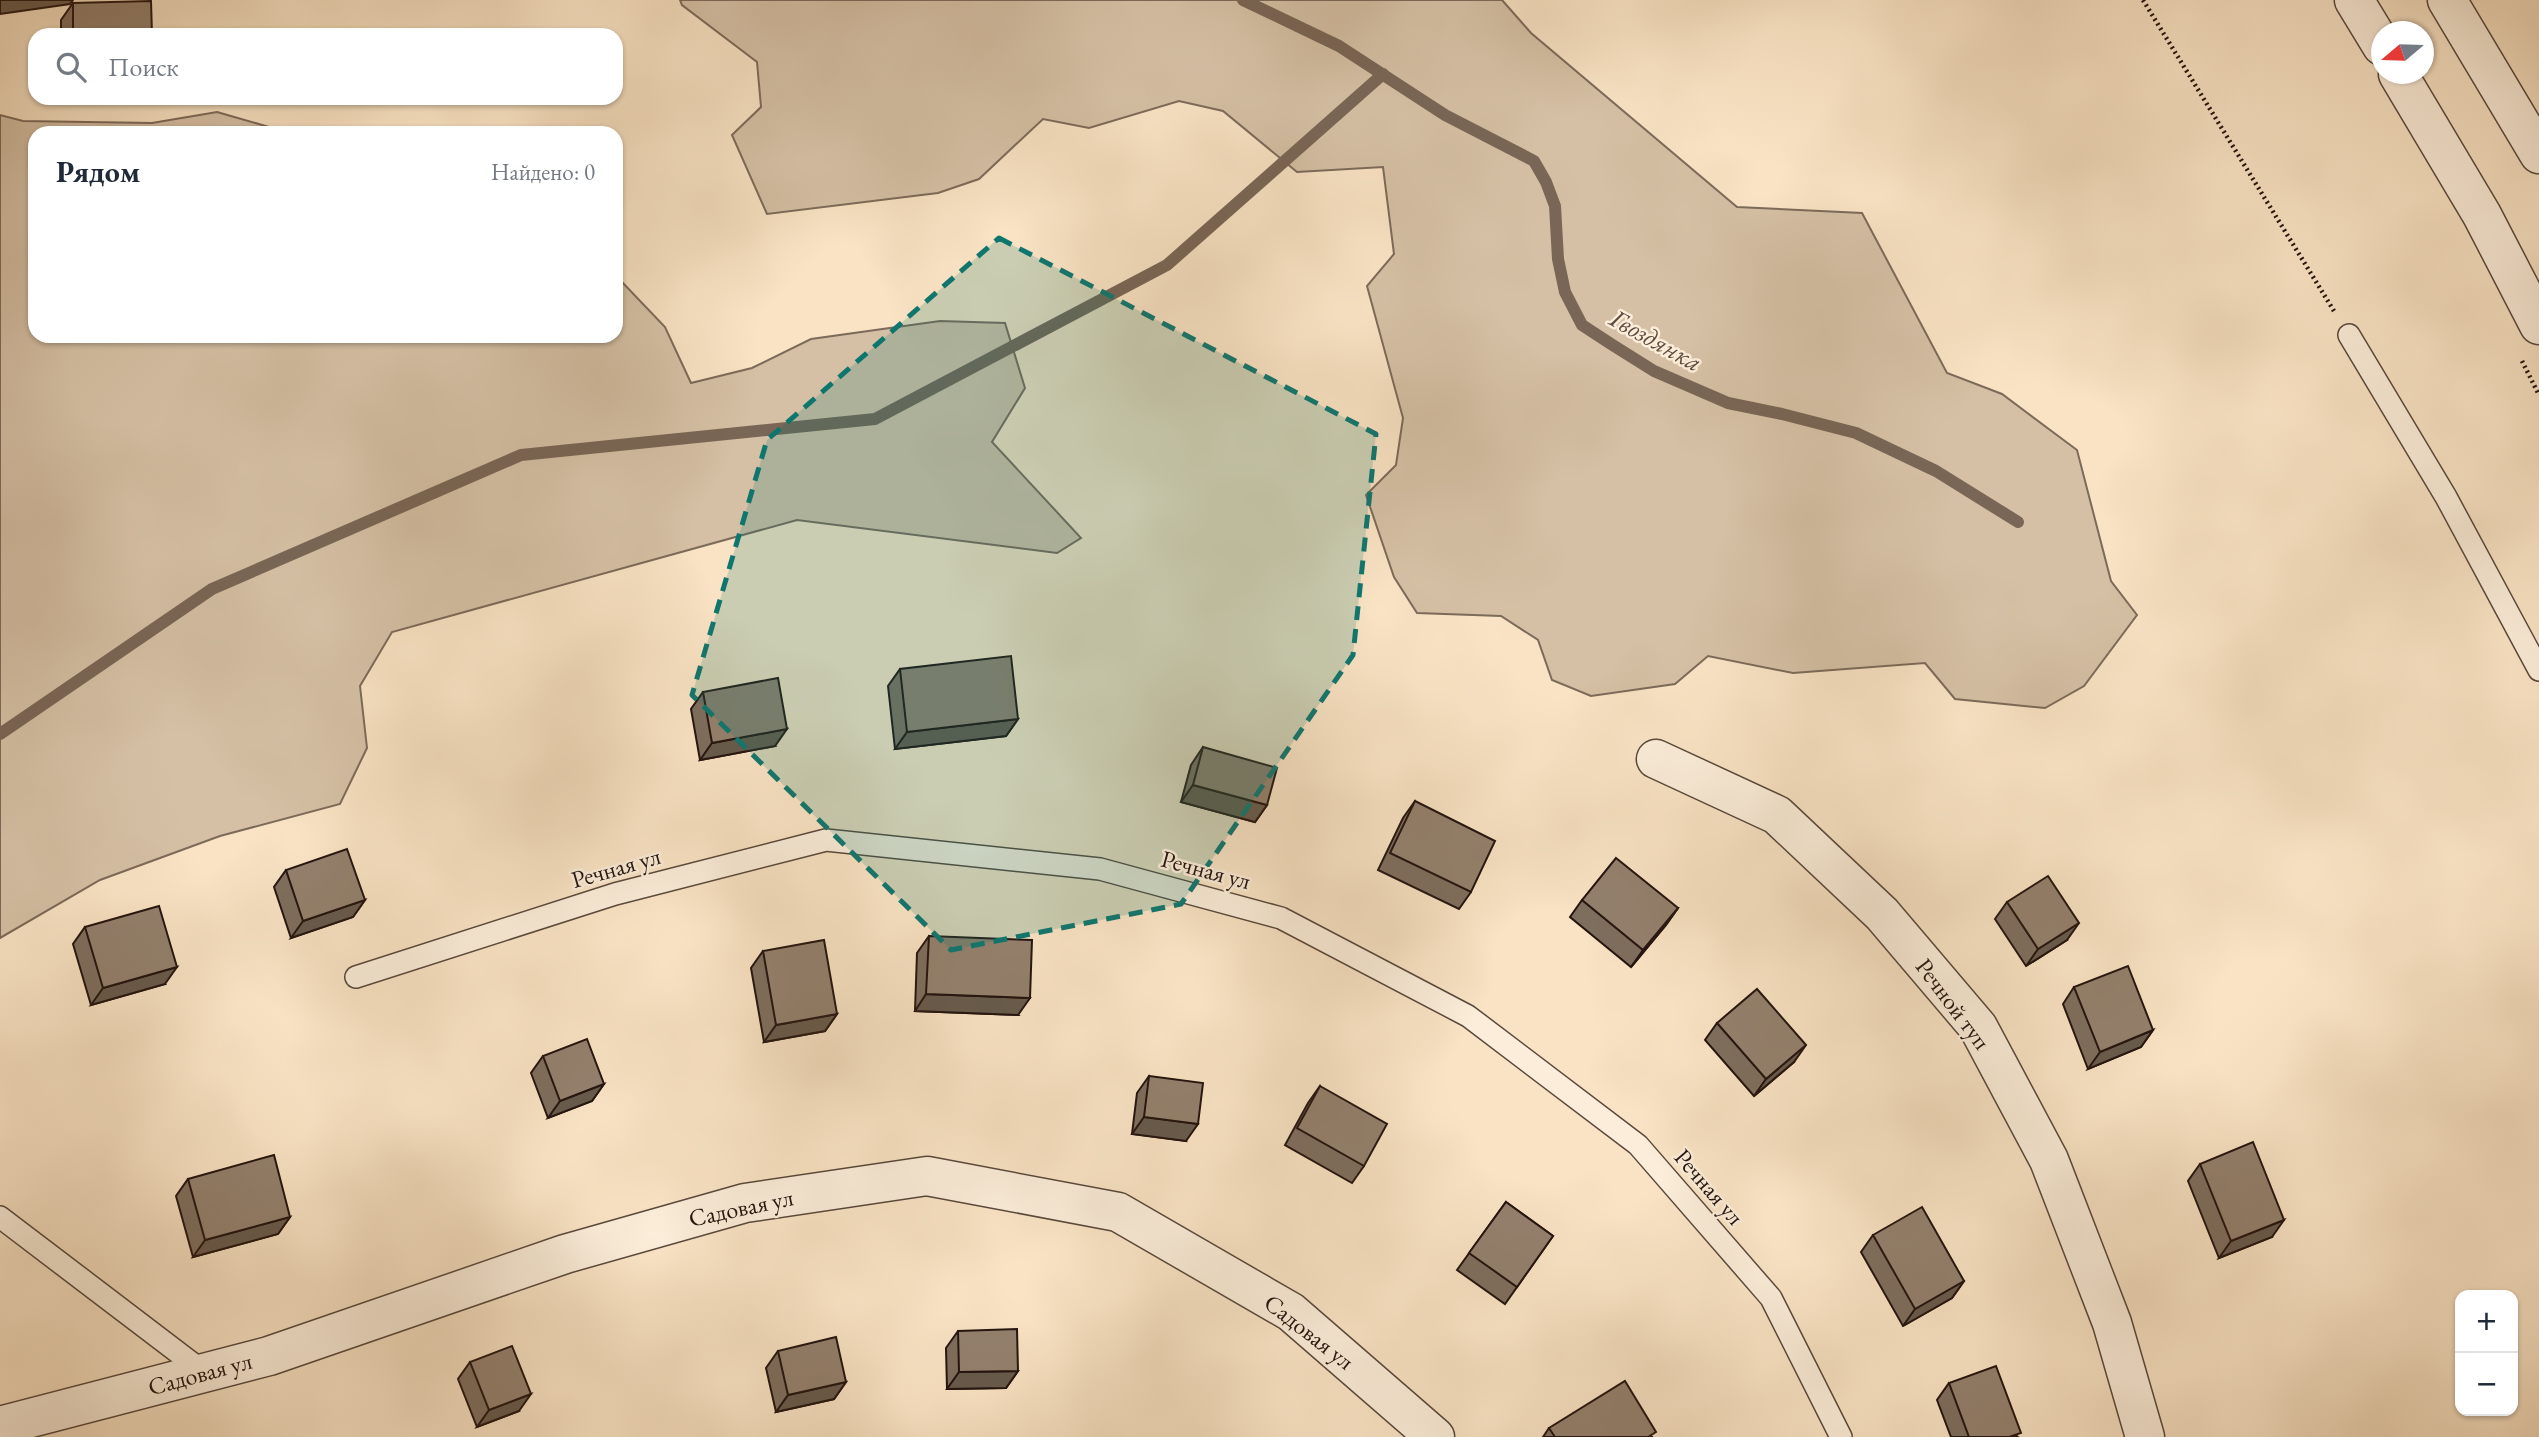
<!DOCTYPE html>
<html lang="ru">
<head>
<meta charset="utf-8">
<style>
	body { margin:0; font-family:"EB Garamond",serif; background:#f2f2f3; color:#1f2937 }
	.controls { position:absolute; right:21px; bottom:21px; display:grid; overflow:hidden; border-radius:14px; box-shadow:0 2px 5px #0004 }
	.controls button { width:63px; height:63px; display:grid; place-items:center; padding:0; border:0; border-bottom:2px solid #e0e1e3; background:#fff; color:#1f2937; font:35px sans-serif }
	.compass { position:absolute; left:2371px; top:21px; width:63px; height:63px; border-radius:50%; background:#fff; box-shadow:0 2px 5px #0004; rotate:251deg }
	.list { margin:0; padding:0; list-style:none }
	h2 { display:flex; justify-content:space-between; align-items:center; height:91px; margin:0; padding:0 28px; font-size:30px }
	h2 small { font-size:23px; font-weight:400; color:#747a83 }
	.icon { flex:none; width:38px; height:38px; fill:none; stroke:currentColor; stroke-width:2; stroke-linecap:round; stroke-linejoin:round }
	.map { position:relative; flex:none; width:2539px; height:1437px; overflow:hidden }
	.search { position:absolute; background:#fff; box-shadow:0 2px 5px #0004; left:28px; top:28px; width:595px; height:77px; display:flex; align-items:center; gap:18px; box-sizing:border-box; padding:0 24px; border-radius:21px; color:#747a83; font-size:26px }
	.panel { position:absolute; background:#fff; box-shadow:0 2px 5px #0004; left:28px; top:126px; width:595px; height:217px; border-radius:21px }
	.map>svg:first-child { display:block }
	.green { fill:#d5c0a5; stroke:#7c6a5a; stroke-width:2 }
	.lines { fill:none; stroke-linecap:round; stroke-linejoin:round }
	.stream { stroke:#796656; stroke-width:12 }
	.service-casing { stroke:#59483c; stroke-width:24 }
	.minor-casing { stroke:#59483c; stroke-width:41 }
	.tertiary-casing { stroke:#59483c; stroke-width:41 }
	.path { stroke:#24140f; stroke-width:4.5; stroke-dasharray:2 3.5; stroke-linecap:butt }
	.service { stroke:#fbedd9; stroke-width:21 }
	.minor { stroke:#fbedd9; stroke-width:38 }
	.tertiary { stroke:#fbedd9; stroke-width:38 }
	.wall { fill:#7e6e5e; stroke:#24140f; stroke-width:2 }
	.shaded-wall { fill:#675a4c; stroke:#24140f; stroke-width:2 }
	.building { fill:#93806d; stroke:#24140f; stroke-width:2 }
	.marked { fill:#0f766e; fill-opacity:0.2; stroke:#0f766e; stroke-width:5; stroke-dasharray:14 9; stroke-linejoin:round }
	.labels { text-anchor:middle; stroke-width:5; stroke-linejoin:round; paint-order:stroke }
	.street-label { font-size:24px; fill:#24140f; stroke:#fbedd9 }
	.water-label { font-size:26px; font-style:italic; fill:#5c4b3f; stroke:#fbedd9 }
</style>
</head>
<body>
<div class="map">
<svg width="2539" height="1437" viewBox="0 0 2539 1437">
	<rect width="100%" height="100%" fill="#f9e3c4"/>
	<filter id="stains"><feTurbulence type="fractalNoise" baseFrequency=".00286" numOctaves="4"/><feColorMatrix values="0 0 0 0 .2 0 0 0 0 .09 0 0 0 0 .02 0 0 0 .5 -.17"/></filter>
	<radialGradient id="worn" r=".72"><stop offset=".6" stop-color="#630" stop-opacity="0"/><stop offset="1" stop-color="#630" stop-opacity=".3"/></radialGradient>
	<g class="green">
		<polygon points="680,0 1502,0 1531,33 1737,207 1862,213 1947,373 2002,394 2077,450 2111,581 2137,615 2084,686 2045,708 1955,699 1925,663 1793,673 1708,656 1675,684 1591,696 1552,680 1538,640 1501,616 1417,613 1394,577 1366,495 1396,465 1403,418 1367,286 1394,254 1383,167 1297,172 1223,111 1179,101 1089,128 1043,119 979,179 938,193 767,214 732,135 761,107 757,62 682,5"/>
		<polygon points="217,112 276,129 277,133 35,133 35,336 616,336 616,285 622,282 665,327 691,383 752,368 811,339 940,321 1005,323 1025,388 992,442 1081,538 1057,553 797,520 392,632 360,686 367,748 340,804 220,836 100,880 0,938 0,115 23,121 152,123"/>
	</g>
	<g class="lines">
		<g class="stream">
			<polyline points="1243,0 1339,46 1445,115 1534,161 1546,182 1555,206 1558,259 1565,292 1582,325 1611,344 1654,371 1728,403 1782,414 1856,433 1936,471 2018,522"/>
			<polyline points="0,734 212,589 521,455 875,419 1167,265 1383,74"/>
		</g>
		<defs>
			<g id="service">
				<polyline points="2349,335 2446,497 2539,670"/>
				<polyline points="356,977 615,894 826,840 1100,869 1281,918 1468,1016 1638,1145 1771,1298 1841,1437"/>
				<polyline points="0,1217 205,1373"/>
			</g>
			<g id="minor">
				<polyline points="1656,759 1777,815 1882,914 1978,1027 2049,1160 2112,1323 2145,1437"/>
				<polyline points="0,1426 269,1356 565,1254 745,1203 927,1176 1118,1212 1291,1312 1435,1437"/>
			</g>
			<g id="tertiary">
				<polyline points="2354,0 2382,46"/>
				<polyline points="2447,0 2539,154"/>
				<polyline points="2398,74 2482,215 2539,325"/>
			</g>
		</defs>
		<use href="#service" class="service-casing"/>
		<use href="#minor" class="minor-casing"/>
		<use href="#tertiary" class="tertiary-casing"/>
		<g class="path">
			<polyline points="2143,0 2334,311"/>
			<polyline points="2522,361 2539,395"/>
		</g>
		<use href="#service" class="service"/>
		<use href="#minor" class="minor"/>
		<use href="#tertiary" class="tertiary"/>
	</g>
	<g class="wall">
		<polygon points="73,3 152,35 61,35 61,20"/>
		<polygon points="900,669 1018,719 1006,736 895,749 888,686"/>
		<polygon points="703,692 775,746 700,760 691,709"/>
		<polygon points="1203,747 1267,805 1255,822 1181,802 1191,765"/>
		<polygon points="1415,801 1471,892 1459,909 1378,870 1403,818"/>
		<polygon points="286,870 365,900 353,917 291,938 274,887"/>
		<polygon points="1582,900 1678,908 1666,925 1631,967 1570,917"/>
		<polygon points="2007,902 2067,940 2026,966 1995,919"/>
		<polygon points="85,927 165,984 91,1005 73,944"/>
		<polygon points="929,936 1018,1015 915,1011 917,953"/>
		<polygon points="763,951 837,1014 825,1031 764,1042 751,968"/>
		<polygon points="2074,987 2153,1030 2141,1047 2088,1069 2063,1004"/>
		<polygon points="1717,1023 1794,1062 1754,1096 1705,1040"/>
		<polygon points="543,1056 604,1084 592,1101 548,1118 531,1073"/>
		<polygon points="1149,1076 1186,1141 1132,1134 1137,1093"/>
		<polygon points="1320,1086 1364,1166 1352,1183 1285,1145 1308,1103"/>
		<polygon points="2200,1164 2272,1237 2219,1258 2188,1181"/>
		<polygon points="188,1179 290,1217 278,1234 193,1257 176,1196"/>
		<polygon points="1506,1202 1553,1236 1505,1304 1457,1270"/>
		<polygon points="1873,1235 1964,1281 1952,1298 1903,1326 1861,1252"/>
		<polygon points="958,1331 1018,1371 1006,1388 947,1389 946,1348"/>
		<polygon points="778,1351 846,1382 834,1399 776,1412 766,1368"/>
		<polygon points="470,1362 519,1411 477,1427 458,1379"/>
		<polygon points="1949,1383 2018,1437 1951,1437 1937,1400"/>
		<polygon points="1549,1428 1653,1437 1543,1437"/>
	</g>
	<g class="shaded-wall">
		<polygon points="0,0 73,0 70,4 0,14"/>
		<polygon points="1018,719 1006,736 895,749 907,732"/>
		<polygon points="787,729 775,746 700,760 712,743"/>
		<polygon points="1193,785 1267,805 1255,822 1181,802"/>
		<polygon points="365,900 353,917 291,938 303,921"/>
		<polygon points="1678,908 1666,925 1631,967 1643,950"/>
		<polygon points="2079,923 2067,940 2026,966 2038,949"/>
		<polygon points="177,967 165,984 91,1005 103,988"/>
		<polygon points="926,994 1030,998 1018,1015 915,1011"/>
		<polygon points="837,1014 825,1031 764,1042 776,1025"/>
		<polygon points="2153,1030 2141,1047 2088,1069 2100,1052"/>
		<polygon points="1806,1045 1794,1062 1754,1096 1766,1079"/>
		<polygon points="604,1084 592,1101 548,1118 560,1101"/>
		<polygon points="1144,1117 1198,1124 1186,1141 1132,1134"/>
		<polygon points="290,1217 278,1234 193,1257 205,1240"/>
		<polygon points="2284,1220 2272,1237 2219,1258 2231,1241"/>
		<polygon points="1964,1281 1952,1298 1903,1326 1915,1309"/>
		<polygon points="1018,1371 1006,1388 947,1389 959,1372"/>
		<polygon points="846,1382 834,1399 776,1412 788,1395"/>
		<polygon points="531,1394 519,1411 477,1427 489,1410"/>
	</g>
	<g class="building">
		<polygon points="151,1 152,35 73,35 73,3"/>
		<polygon points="1011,656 1018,719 907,732 900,669"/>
		<polygon points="778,678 787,729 712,743 703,692"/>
		<polygon points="1203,747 1277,768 1267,805 1193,785"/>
		<polygon points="1415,801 1495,841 1471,892 1390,853"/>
		<polygon points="347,849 365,900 303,921 286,870"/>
		<polygon points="1616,858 1678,908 1643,950 1582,900"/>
		<polygon points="2048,876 2079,923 2038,949 2007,902"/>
		<polygon points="159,906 177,967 103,988 85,927"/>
		<polygon points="929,936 1032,940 1030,998 926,994"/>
		<polygon points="824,940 837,1014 776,1025 763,951"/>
		<polygon points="2128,966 2153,1030 2100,1052 2074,987"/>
		<polygon points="1757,989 1806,1045 1766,1079 1717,1023"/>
		<polygon points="587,1039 604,1084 560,1101 543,1056"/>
		<polygon points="1149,1076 1203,1083 1198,1124 1144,1117"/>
		<polygon points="1320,1086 1387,1124 1364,1166 1297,1128"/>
		<polygon points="2253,1142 2284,1220 2231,1241 2200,1164"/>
		<polygon points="274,1155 290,1217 205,1240 188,1179"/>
		<polygon points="1506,1202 1553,1236 1517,1287 1469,1253"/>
		<polygon points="1922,1207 1964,1281 1915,1309 1873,1235"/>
		<polygon points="1017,1329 1018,1371 959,1372 958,1331"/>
		<polygon points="836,1337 846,1382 788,1395 778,1351"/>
		<polygon points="512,1346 531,1394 489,1410 470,1362"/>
		<polygon points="1996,1366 2021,1433 2009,1437 1969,1437 1949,1383"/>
		<polygon points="1625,1381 1656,1432 1648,1437 1555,1437 1549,1428"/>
	</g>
	<path class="marked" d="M999,238L1376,434L1353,655L1181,904L951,950L692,695L767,440Z"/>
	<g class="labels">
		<g class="street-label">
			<text transform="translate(616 868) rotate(-16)" y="8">Речная ул</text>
			<text transform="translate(1206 870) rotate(15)" y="8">Речная ул</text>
			<text transform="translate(1953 1004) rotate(53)" y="8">Речной туп</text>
			<text transform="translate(1709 1187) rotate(49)" y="8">Речная ул</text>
			<text transform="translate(741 1208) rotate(-12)" y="8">Садовая ул</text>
			<text transform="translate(1309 1332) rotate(38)" y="8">Садовая ул</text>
			<text transform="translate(200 1374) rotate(-15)" y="8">Садовая ул</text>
		</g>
		<g class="water-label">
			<text transform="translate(1656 340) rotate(29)" y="9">Гвоздянка</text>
		</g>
	</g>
	<rect width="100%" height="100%" filter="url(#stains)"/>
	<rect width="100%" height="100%" fill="url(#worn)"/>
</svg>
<div class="controls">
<button>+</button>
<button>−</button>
</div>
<svg class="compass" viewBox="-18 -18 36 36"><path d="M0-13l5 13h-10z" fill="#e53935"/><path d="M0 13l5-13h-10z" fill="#747a83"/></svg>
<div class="search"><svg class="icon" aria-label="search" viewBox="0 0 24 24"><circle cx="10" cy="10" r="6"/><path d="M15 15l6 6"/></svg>Поиск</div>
<section class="panel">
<h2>Рядом<small>Найдено: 0</small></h2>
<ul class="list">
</ul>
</section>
</div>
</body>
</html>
